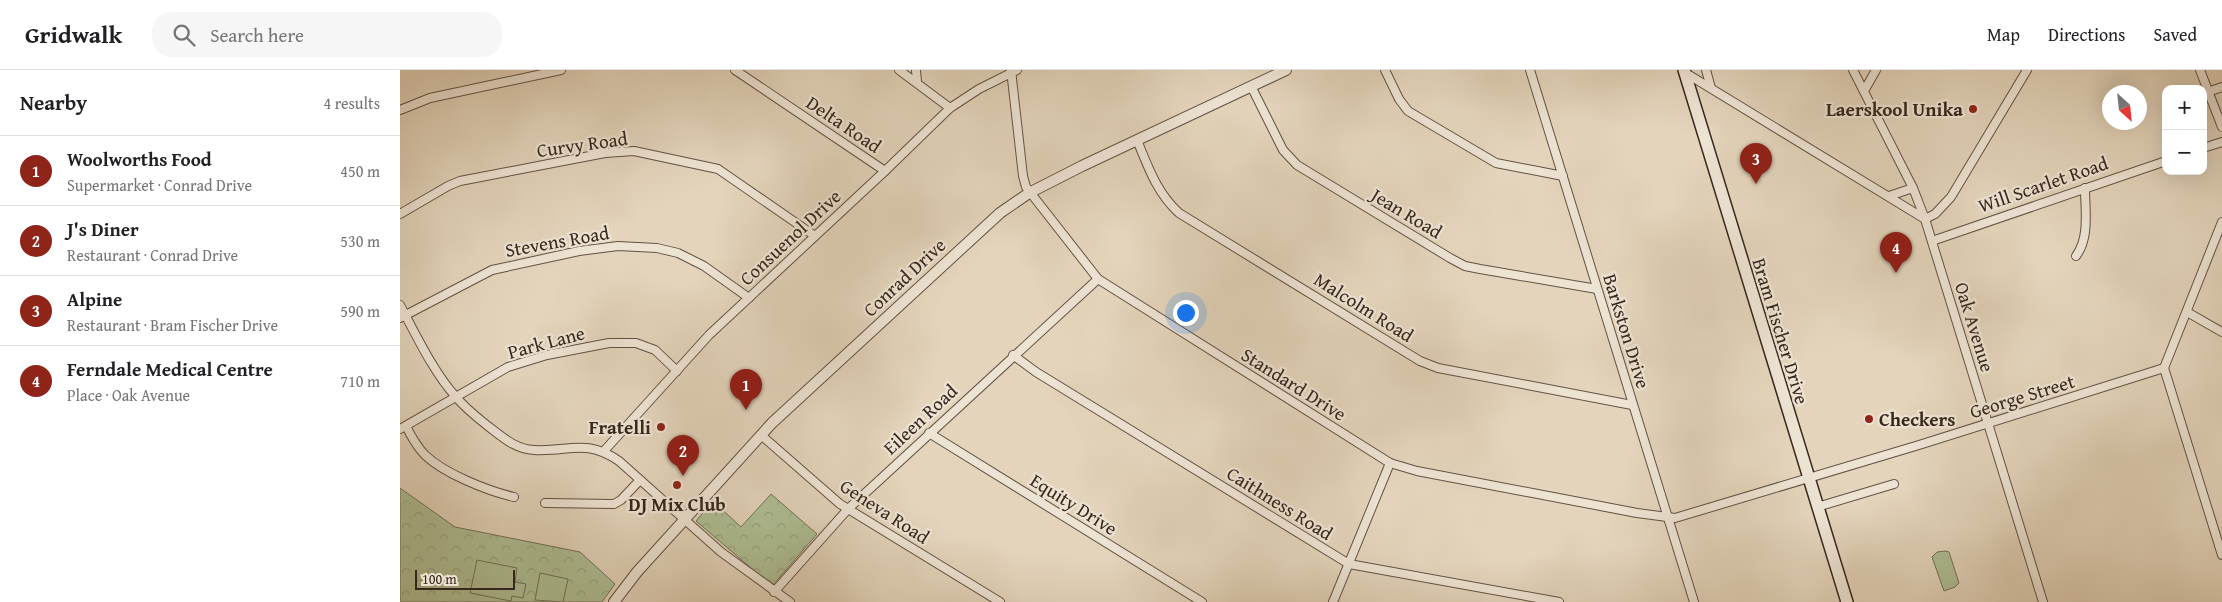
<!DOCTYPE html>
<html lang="en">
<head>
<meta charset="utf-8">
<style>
	body { margin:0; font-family:"Gentium Book Plus",serif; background:#f6f6f6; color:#202124 }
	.controls { position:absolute; right:15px; top:15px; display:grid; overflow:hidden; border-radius:10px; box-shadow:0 5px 20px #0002 }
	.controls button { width:45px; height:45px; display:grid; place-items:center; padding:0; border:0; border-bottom:1px solid #e0e0e0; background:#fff; color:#202124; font:25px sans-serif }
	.compass { position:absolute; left:1702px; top:15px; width:45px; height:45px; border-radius:50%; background:#fff; box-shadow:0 5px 20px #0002; rotate:153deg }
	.scale { position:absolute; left:15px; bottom:12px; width:100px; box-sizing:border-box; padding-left:5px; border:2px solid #37271c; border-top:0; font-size:14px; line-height:18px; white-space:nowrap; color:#37271c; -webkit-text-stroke:4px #ede3d3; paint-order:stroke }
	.you { position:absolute; left:785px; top:242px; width:18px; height:18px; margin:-12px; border:4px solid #fff; border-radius:50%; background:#1a73e8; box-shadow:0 0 0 8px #1a73e833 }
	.badge { display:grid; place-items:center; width:32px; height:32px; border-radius:50%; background:#8f2418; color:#fff; font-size:16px; font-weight:700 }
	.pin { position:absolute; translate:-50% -41px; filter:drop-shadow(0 1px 2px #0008) }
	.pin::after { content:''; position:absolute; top:26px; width:18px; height:15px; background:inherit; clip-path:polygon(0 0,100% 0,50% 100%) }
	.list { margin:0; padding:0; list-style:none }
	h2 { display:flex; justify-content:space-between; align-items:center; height:65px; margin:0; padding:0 20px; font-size:21px }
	h2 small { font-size:16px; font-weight:400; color:#757577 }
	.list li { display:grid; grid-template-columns:32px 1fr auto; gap:15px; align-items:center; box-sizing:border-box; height:70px; padding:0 20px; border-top:1px solid #e0e0e0 }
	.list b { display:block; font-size:19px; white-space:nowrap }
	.list p { margin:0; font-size:16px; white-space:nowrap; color:#757577 }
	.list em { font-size:16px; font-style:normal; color:#757577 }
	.icon { flex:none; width:28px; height:28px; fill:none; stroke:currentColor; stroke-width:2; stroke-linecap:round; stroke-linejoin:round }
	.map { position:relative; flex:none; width:1822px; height:532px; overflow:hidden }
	header { display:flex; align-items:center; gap:30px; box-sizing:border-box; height:70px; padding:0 25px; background:#fff; border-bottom:1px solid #e0e0e0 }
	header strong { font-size:24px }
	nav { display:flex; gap:28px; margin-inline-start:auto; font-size:18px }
	.search { width:350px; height:45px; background:#f6f6f6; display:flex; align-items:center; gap:12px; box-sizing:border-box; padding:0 18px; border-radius:20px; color:#757577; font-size:19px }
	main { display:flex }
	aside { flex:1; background:#fff }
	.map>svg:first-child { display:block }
	.park { fill:url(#park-crowns); stroke:#727258 }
	.pitch { fill:#aebe94; stroke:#727258 }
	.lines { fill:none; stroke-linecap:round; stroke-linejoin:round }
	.minor-casing { stroke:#625244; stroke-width:10 }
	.tertiary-casing { stroke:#625244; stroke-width:12 }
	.secondary-casing { stroke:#37271c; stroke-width:14 }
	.minor { stroke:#ede3d3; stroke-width:8 }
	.tertiary { stroke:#ede3d3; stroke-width:10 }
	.secondary { stroke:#ede3d3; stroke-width:11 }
	.poi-dot { fill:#8f2418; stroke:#ede3d3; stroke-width:2 }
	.labels { text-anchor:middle; stroke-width:4.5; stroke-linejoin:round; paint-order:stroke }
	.poi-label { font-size:19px; font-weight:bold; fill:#37271c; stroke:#ede3d3; text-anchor:end }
	.street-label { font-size:19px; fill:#37271c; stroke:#ede3d3 }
</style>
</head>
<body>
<header>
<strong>Gridwalk</strong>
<div class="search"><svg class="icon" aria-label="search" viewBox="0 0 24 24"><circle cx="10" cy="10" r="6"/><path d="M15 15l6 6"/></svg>Search here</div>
<nav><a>Map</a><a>Directions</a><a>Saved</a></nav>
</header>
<main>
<aside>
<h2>Nearby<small>4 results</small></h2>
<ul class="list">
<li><span class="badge">1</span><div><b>Woolworths Food</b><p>Supermarket · Conrad Drive</p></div><em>450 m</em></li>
<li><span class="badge">2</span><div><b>J's Diner</b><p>Restaurant · Conrad Drive</p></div><em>530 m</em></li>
<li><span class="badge">3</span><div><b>Alpine</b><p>Restaurant · Bram Fischer Drive</p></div><em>590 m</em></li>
<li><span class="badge">4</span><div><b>Ferndale Medical Centre</b><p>Place · Oak Avenue</p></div><em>710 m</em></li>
</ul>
</aside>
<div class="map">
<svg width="1822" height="532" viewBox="0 0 1822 532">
	<defs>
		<pattern id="park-crowns" width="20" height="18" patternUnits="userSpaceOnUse" patternTransform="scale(1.25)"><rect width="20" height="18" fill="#aebe94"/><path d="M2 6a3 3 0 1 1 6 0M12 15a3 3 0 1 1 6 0" fill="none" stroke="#96a37f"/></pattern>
	</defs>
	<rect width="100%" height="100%" fill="#e3d4bb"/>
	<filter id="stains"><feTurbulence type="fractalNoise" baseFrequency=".004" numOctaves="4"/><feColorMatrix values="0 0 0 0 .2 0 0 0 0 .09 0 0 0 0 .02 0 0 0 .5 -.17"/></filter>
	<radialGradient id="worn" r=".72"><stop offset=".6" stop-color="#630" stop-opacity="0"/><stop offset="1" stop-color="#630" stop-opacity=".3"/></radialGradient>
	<g class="park">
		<polygon points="0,418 55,457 180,482 215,514 202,532 0,532"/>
		<polygon points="371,424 417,464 372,516 296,451 313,431 341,457"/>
	</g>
	<g class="pitch">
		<polygon points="1546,481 1549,482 1559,513 1555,517 1544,521 1532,487 1537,482"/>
		<polygon points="77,490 117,498 115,512 126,514 123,528 112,526 111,531 70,523"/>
		<polygon points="140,503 168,509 163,532 135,530"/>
	</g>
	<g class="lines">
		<defs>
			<g id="minor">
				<polyline points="335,0 485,101"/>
				<polyline points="499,0 550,38"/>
				<polyline points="516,0 517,12"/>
				<polyline points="611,0 623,106 626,117 698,209 990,393 1017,401 1237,443 1275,448 1519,375 1764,298"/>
				<polyline points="985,0 999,29 1008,41 1096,93 1163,106"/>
				<polyline points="1130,0 1294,532"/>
				<polyline points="1306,0 1311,18"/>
				<polyline points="1453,0 1513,118 1525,149 1643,532"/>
				<polyline points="1800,0 1822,57"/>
				<polyline points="1284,2 1525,149 1535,144 1551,127 1627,0"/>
				<polyline points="851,16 883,80 897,95 1050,188 1065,196 1080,199 1197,219"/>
				<polyline points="1464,21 1476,0"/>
				<polyline points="1808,22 1822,17"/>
				<polyline points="0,40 30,28 161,0"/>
				<path d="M737,70C748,97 757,123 779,143L1020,291L1038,298L1232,335"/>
				<polyline points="1803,78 1822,72"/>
				<polyline points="1489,126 1513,118"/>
				<polyline points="0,144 48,116 60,111 205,83 234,81 318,99 415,166"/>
				<polyline points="1532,171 1766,91"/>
				<path d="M1676,186C1690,167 1685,141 1685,118"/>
				<path d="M0,235C16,265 34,303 56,327C67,340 80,350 93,360C106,370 117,379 134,380C170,382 185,368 219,391L321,482L390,532"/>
				<polyline points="1787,242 1822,262"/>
				<polyline points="0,248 92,200 179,181 218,176 257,178 278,183 304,196 349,228"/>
				<polyline points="613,285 636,302 949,494 1159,532"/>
				<polyline points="1764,298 1822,485"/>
				<polyline points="1764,298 1822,152"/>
				<path d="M6,356C11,366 17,377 25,385C45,404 88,421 114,427"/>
				<polyline points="0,359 108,297 147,285 209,273 236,273 255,280 277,301"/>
				<polyline points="529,363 802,532"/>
				<polyline points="361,365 440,434 600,532"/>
				<polyline points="204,381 309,265 485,101 550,38 579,19 617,0"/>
				<polyline points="145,433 214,434 221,430 240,410"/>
				<polyline points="1417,437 1494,414"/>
				<polyline points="374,522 448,439 698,209"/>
				<polyline points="933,532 990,393"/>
			</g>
			<polyline id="tertiary" points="214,532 237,502 372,353 600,143 629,123 682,96 886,0"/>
			<polyline id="secondary" points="1284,0 1447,532"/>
		</defs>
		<use href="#minor" class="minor-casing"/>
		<use href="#tertiary" class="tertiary-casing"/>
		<use href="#secondary" class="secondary-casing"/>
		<use href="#minor" class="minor"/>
		<use href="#tertiary" class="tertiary"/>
		<use href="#secondary" class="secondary"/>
	</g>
	<g class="poi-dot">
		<circle cx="1573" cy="39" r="5"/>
		<circle cx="1469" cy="349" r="5"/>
		<circle cx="261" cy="357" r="5"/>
		<circle cx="277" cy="415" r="5"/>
	</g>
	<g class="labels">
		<g class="poi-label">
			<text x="1563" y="46">Laerskool Unika</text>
			<text x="1479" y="356" text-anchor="start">Checkers</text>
			<text x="251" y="364">Fratelli</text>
			<text x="277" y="441" text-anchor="middle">DJ Mix Club</text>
		</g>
		<g class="street-label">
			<text transform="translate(444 54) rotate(34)" y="7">Delta Road</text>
			<text transform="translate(182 74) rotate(-8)" y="7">Curvy Road</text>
			<text transform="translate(1643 114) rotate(-19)" y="7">Will Scarlet Road</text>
			<text transform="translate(1007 143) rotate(31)" y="7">Jean Road</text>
			<text transform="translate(390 167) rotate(-43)" y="7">Consuenol Drive</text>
			<text transform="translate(157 171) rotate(-10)" y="7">Stevens Road</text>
			<text transform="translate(504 207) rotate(-43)" y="7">Conrad Drive</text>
			<text transform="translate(964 237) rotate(32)" y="7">Malcolm Road</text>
			<text transform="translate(1575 257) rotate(73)" y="7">Oak Avenue</text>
			<text transform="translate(1227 261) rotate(73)" y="7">Barkston Drive</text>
			<text transform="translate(1381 261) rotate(73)" y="7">Bram Fischer Drive</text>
			<text transform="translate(146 272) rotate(-15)" y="7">Park Lane</text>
			<text transform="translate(894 314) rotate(32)" y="7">Standard Drive</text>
			<text transform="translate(1622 326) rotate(-17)" y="7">George Street</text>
			<text transform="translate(520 349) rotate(-43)" y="7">Eileen Road</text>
			<text transform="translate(880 433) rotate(32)" y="7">Caithness Road</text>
			<text transform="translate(674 434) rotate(32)" y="7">Equity Drive</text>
			<text transform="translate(485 441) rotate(33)" y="7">Geneva Road</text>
		</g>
	</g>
	<rect width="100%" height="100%" filter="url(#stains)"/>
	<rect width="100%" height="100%" fill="url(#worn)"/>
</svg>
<div class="controls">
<button>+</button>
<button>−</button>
</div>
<svg class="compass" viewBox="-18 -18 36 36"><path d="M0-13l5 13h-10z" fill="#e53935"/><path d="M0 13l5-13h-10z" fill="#757577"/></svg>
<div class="scale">100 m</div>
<div class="you"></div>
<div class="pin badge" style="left:346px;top:340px">1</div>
<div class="pin badge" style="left:283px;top:406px">2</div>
<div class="pin badge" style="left:1356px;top:114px">3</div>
<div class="pin badge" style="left:1496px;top:203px">4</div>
</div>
</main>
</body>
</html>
